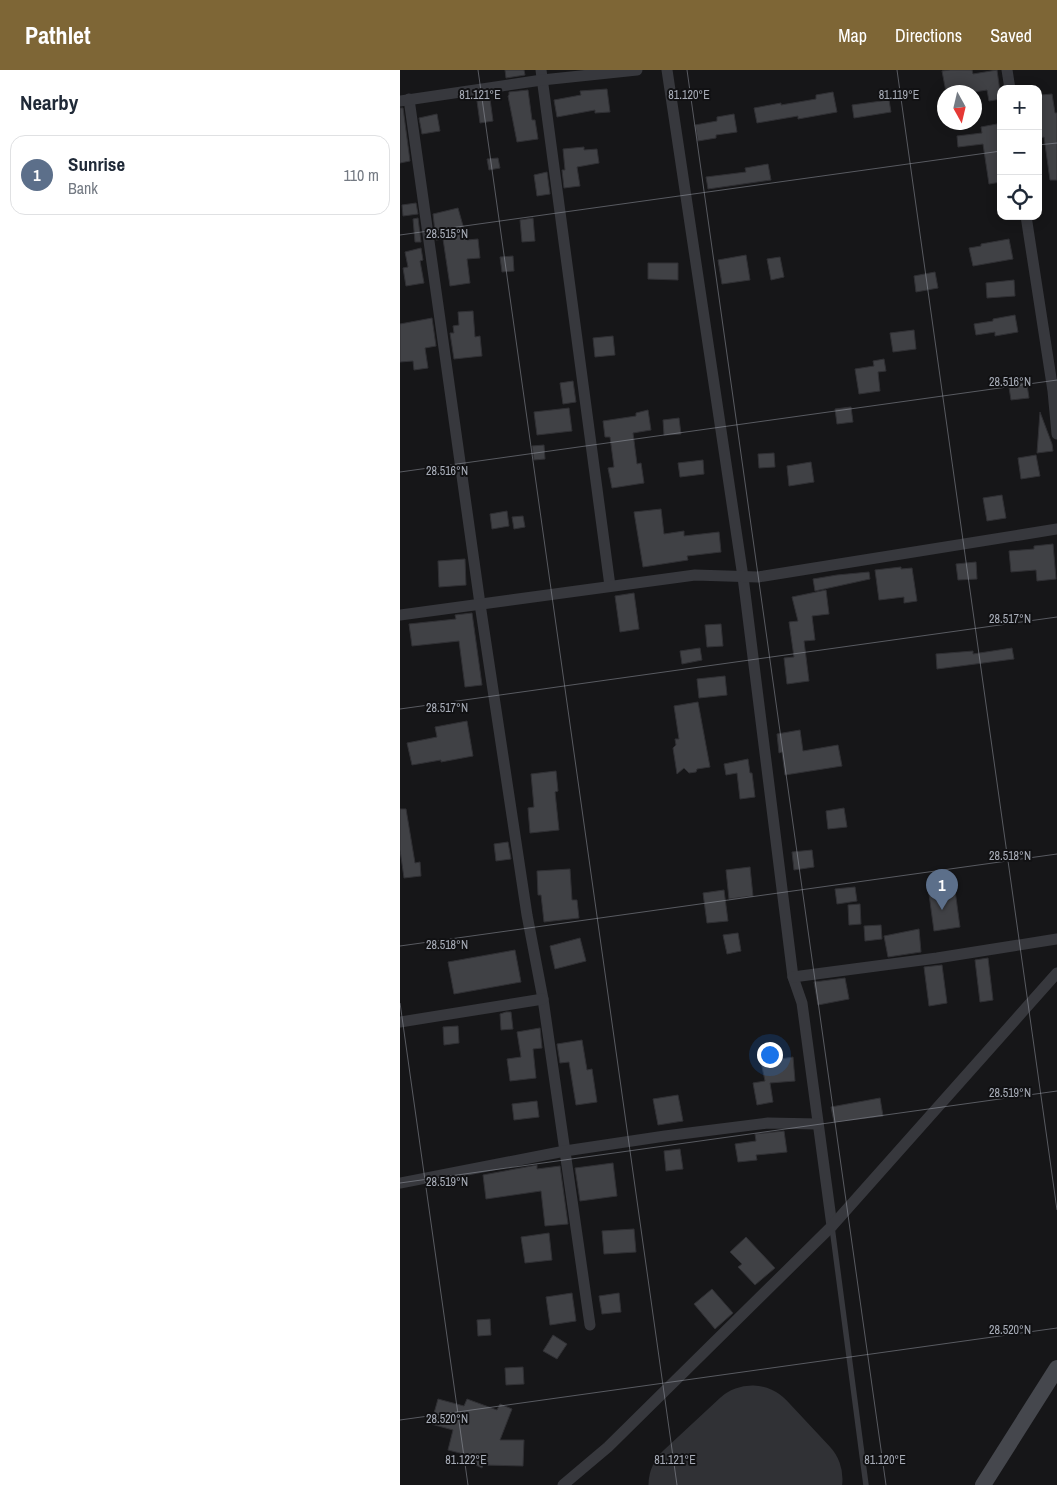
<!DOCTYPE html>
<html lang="en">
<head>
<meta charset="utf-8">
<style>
	body { margin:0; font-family:"Archivo Narrow",sans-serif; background:#f2f2f3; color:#1f2937 }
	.controls { position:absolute; right:15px; top:15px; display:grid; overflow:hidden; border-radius:10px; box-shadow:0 2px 12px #0003 }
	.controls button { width:45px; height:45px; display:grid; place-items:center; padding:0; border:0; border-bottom:1px solid #e0e1e3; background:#fff; color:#1f2937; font:25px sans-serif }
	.compass { position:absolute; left:537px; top:15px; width:45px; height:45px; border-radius:50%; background:#fff; box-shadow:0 2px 12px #0003; rotate:172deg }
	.you { position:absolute; left:369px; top:984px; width:18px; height:18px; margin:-12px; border:4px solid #fff; border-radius:50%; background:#1a73e8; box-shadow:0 0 0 8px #1a73e833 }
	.badge { display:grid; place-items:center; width:32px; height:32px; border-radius:50%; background:#7e6636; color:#fff; font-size:16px; font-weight:700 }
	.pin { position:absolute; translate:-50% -41px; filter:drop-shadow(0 1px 2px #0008) }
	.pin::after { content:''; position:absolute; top:26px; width:18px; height:15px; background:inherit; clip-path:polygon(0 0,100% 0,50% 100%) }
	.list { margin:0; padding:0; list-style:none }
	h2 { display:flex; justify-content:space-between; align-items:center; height:65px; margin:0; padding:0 20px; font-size:21px }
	h2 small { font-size:16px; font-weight:400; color:#747a83 }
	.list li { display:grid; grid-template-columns:32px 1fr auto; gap:15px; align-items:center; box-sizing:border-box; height:80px; margin:0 10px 10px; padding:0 10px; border:1px solid #e0e1e3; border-radius:15px }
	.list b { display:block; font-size:19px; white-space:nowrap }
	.list p { margin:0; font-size:16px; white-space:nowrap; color:#747a83 }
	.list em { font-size:16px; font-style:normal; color:#747a83 }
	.icon { flex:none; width:28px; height:28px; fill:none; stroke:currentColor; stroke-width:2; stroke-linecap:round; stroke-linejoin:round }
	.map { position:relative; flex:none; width:657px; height:1415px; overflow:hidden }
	header { display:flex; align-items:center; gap:30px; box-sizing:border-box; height:70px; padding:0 25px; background:#7e6636; color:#fff }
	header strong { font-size:24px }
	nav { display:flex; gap:28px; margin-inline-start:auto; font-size:18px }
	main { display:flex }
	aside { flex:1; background:#fff }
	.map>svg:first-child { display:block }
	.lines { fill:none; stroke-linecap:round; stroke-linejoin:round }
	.runway { stroke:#303135; stroke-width:95 }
	.building { fill:#404145; stroke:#303034 }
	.lane { stroke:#37383d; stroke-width:5.5 }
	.street { stroke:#37383d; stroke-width:11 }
	.secondary { stroke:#45474d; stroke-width:16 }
	.ticks { fill:none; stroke:#a8adb8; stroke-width:1; stroke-opacity:0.45 }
	.ticks-label { font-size:12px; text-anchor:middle; fill:#a8adb8; stroke:#111113; stroke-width:4; stroke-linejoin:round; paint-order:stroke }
</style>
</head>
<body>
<header>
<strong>Pathlet</strong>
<nav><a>Map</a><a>Directions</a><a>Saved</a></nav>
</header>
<main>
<aside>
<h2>Nearby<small></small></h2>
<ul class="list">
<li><span class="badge" style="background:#5c6f8a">1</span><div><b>Sunrise</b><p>Bank</p></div><em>110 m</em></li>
</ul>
</aside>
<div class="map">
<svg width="657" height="1415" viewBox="0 0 657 1415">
	<rect width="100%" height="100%" fill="#161618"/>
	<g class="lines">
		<polyline class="runway" points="296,1415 352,1363 395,1409 388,1415"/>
	</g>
	<g class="building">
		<polygon points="105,0 124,0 125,5 106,8"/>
		<polygon points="550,0 572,0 573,4 597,0 601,29 589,31 587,20 574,22 546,22 542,1"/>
		<polygon points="207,19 210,42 195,43 195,40 157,47 154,30 181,25 180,21"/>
		<polygon points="128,20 132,50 135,50 138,69 117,72 108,26 109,25 109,22"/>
		<polygon points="433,22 437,42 398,49 398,46 357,53 354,38 381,33 381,35 416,29 416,25"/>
		<polygon points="652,24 655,43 657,43 657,110 650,110 644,67 640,68 638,30 642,30 641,25"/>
		<polygon points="90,29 93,51 80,53 77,31"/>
		<polygon points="489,30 491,42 454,48 452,35"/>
		<polygon points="0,38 3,38 10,91 0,93"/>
		<polygon points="37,44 40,61 22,64 19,48"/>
		<polygon points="334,44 337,62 316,65 316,68 298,71 295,55 317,51 317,47"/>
		<polygon points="597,54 601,80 601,112 589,114 583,74 558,77 557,66 582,63 581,57"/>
		<polygon points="184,77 184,80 197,79 199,93 177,97 180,116 164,118 162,100 165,100 163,79"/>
		<polygon points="98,88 100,98 89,100 87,89"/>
		<polygon points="368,94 371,110 308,119 306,107 346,102 345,98"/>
		<polygon points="147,102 150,124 137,126 134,105"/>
		<polygon points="16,133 18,144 3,146 2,135"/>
		<polygon points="58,138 67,170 78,169 80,188 67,189 70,213 50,216 43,169 36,170 33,144"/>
		<polygon points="18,148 21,172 15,172 13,149"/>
		<polygon points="133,148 135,171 122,172 120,150"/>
		<polygon points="609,169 613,189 573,196 569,178 581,176 581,174"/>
		<polygon points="21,178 23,190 20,191 24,213 6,216 3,198 8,197 5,182"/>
		<polygon points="346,185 350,210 322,214 318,190"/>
		<polygon points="113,186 114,201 102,202 100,187"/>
		<polygon points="380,187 384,207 371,210 367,189"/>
		<polygon points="248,193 278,193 278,210 248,209"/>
		<polygon points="535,202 538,218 516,222 514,206"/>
		<polygon points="614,210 615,226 587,228 586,213"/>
		<polygon points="73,241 75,267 80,266 82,286 54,289 50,263 54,263 53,256 59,255 58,242"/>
		<polygon points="615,245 618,262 595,266 595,262 576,265 574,254 593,251 593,249"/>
		<polygon points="32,248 36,276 25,278 28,298 14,300 13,291 0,292 0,254"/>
		<polygon points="514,260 516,279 493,282 490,263"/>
		<polygon points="213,266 215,285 195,287 193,268"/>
		<polygon points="484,289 486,301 478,302 480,321 459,324 455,299 474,296 473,291"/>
		<polygon points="626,308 629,328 611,330 608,311"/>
		<polygon points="173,311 176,332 163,334 160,313"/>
		<polygon points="451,337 453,352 437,354 435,339"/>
		<polygon points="169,338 172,361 137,365 134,342"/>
		<polygon points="248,340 251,360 233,363 237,394 241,393 244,413 212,418 208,398 214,397 210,367 205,367 203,351 236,346 236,343"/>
		<polygon points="640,342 652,374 653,381 637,383"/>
		<polygon points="279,348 281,364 264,365 263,350"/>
		<polygon points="144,375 145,389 134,390 132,376"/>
		<polygon points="374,383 375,397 359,398 358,384"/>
		<polygon points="636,385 640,406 621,409 618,388"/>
		<polygon points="303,390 304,404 280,407 278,393"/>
		<polygon points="411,392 414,412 389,416 387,396"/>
		<polygon points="602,425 606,448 587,451 583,428"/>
		<polygon points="261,439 264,464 284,461 284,466 319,462 321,482 287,486 288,490 243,497 234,442"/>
		<polygon points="107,441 109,456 92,459 90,444"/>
		<polygon points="123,446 125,457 114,459 112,447"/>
		<polygon points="653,474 656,509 637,511 636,500 611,502 609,481 634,479 634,476"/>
		<polygon points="65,489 66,515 39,517 38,491"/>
		<polygon points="576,492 577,509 558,510 556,494"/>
		<polygon points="501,497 501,499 512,498 517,531 504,533 504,527 479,530 475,500"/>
		<polygon points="469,502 470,509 415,521 413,509 437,505"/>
		<polygon points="426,520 429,544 412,546 415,570 404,571 409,611 387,614 384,588 394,587 389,552 398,551 392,527"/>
		<polygon points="234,523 239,559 220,562 215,526"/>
		<polygon points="72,543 82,615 65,617 59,571 12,576 9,554 56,549 55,545"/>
		<polygon points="321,554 323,576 307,577 305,555"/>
		<polygon points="300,578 302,590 282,594 280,581"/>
		<polygon points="612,578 614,589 537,599 536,584 573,581 573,584"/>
		<polygon points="325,606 327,625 299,628 297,609"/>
		<polygon points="298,632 310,697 297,699 296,702 289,703 284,698 277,704 273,678 276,675 275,669 279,669 274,636"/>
		<polygon points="67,651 73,686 41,692 41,690 12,695 7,673 37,667 35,657"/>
		<polygon points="400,660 403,681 438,675 442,696 385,705 382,682 379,683 377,664"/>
		<polygon points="348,689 350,703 352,703 355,727 340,729 337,703 326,705 324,694"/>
		<polygon points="156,701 158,721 155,722 159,760 130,763 128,738 134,737 131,704"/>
		<polygon points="444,738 447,757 428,759 426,741"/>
		<polygon points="0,739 6,739 15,793 20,792 21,806 4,808 0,780"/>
		<polygon points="108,772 111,789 96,791 94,774"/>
		<polygon points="412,780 414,797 394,800 392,782"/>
		<polygon points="350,797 353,826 329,829 326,800"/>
		<polygon points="170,799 172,830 177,830 179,848 144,852 141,825 138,825 137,801"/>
		<polygon points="554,813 560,857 534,861 528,817"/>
		<polygon points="455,817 457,831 437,834 435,819"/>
		<polygon points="324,820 328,851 307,853 303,823"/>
		<polygon points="460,834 461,854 449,855 448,835"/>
		<polygon points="481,855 482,869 465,871 464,856"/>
		<polygon points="519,859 521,882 488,887 484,866"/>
		<polygon points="338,863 341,881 327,884 323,865"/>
		<polygon points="180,868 186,891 155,899 150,876"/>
		<polygon points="115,880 121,912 54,924 48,892"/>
		<polygon points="588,888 593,930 580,932 575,890"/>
		<polygon points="542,895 547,933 529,936 524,897"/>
		<polygon points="445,908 449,929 418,935 414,912"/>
		<polygon points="106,942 111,942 113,959 101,960 100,944"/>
		<polygon points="58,956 59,973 44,975 43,957"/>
		<polygon points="140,958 142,978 133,979 136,1008 110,1011 107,989 121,987 117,962"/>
		<polygon points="182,970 187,1000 192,999 197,1032 176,1035 169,992 160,993 157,974"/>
		<polygon points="393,987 395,1011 370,1013 373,1032 357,1035 353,1013 365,1011 361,992"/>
		<polygon points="278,1025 283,1051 258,1055 253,1029"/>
		<polygon points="480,1028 483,1046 434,1052 431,1037"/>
		<polygon points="137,1031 139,1047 114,1050 112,1034"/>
		<polygon points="384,1061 387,1082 356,1085 357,1090 338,1092 335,1074 356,1071 355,1064"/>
		<polygon points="280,1079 283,1099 266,1101 264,1081"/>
		<polygon points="213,1093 217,1126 180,1131 175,1098"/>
		<polygon points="137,1095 137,1099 160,1096 168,1154 145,1156 141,1121 86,1129 83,1105"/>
		<polygon points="234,1159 236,1182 204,1184 202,1161"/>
		<polygon points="149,1163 152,1190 125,1193 121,1167"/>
		<polygon points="346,1167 375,1198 355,1215 338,1197 342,1194 330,1182"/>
		<polygon points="312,1219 333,1243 315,1259 294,1234"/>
		<polygon points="172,1223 176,1251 150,1255 146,1227"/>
		<polygon points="219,1223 221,1242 202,1244 199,1226"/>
		<polygon points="90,1249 91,1265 78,1266 77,1250"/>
		<polygon points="153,1265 167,1274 157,1289 143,1281"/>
		<polygon points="123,1297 124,1314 106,1315 105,1298"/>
		<polygon points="38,1329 64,1336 67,1329 97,1340 100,1334 112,1339 100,1370 124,1370 123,1396 83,1395 82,1398 66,1390 68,1385 48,1380 53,1360 31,1354"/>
	</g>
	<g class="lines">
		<polyline class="lane" points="432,1157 466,1415"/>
		<g class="street">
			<polyline points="141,0 210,516"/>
			<polyline points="267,0 343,507 393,907 402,933 432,1156"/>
			<polyline points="607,0 610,19"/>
			<polyline points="9,29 80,534 127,845 143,929 190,1255"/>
			<polyline points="0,31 142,10 237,0"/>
			<polyline points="626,146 653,321 657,364"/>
			<polyline points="0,545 295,505 358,507 657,459"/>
			<polyline points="393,907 537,888 657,869"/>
			<polyline points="0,952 143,929"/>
			<polyline points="0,1113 165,1081 265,1066 368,1053 418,1054"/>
			<polyline points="163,1415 208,1377 432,1156 657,903"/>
		</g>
		<polyline class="secondary" points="583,1415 657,1298"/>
	</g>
	<path class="ticks" d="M78,0L277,1415M287,0L486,1415M497,0L657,1140M638,75L657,73M0,165L601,81M0,402L657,310M0,639L657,547M0,876L657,784M0,933L68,1415M0,1113L657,1021M0,1350L657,1258"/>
	<g class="ticks-label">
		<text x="80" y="29">81.121°E</text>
		<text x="289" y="29">81.120°E</text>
		<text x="499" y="29">81.119°E</text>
		<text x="47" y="168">28.515°N</text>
		<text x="610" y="316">28.516°N</text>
		<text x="47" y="405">28.516°N</text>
		<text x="610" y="553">28.517°N</text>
		<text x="47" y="642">28.517°N</text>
		<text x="610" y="790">28.518°N</text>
		<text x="47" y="879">28.518°N</text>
		<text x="610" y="1027">28.519°N</text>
		<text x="47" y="1116">28.519°N</text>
		<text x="610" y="1264">28.520°N</text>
		<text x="47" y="1353">28.520°N</text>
		<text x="66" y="1394">81.122°E</text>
		<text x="275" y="1394">81.121°E</text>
		<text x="485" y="1394">81.120°E</text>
	</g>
</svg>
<div class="controls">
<button>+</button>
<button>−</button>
<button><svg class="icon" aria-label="locate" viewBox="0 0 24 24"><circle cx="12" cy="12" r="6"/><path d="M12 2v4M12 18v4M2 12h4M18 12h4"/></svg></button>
</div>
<svg class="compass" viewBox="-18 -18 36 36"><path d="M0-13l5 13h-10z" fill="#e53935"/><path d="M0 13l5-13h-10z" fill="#747a83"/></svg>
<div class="you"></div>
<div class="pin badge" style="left:542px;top:840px;background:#5c6f8a">1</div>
</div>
</main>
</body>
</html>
